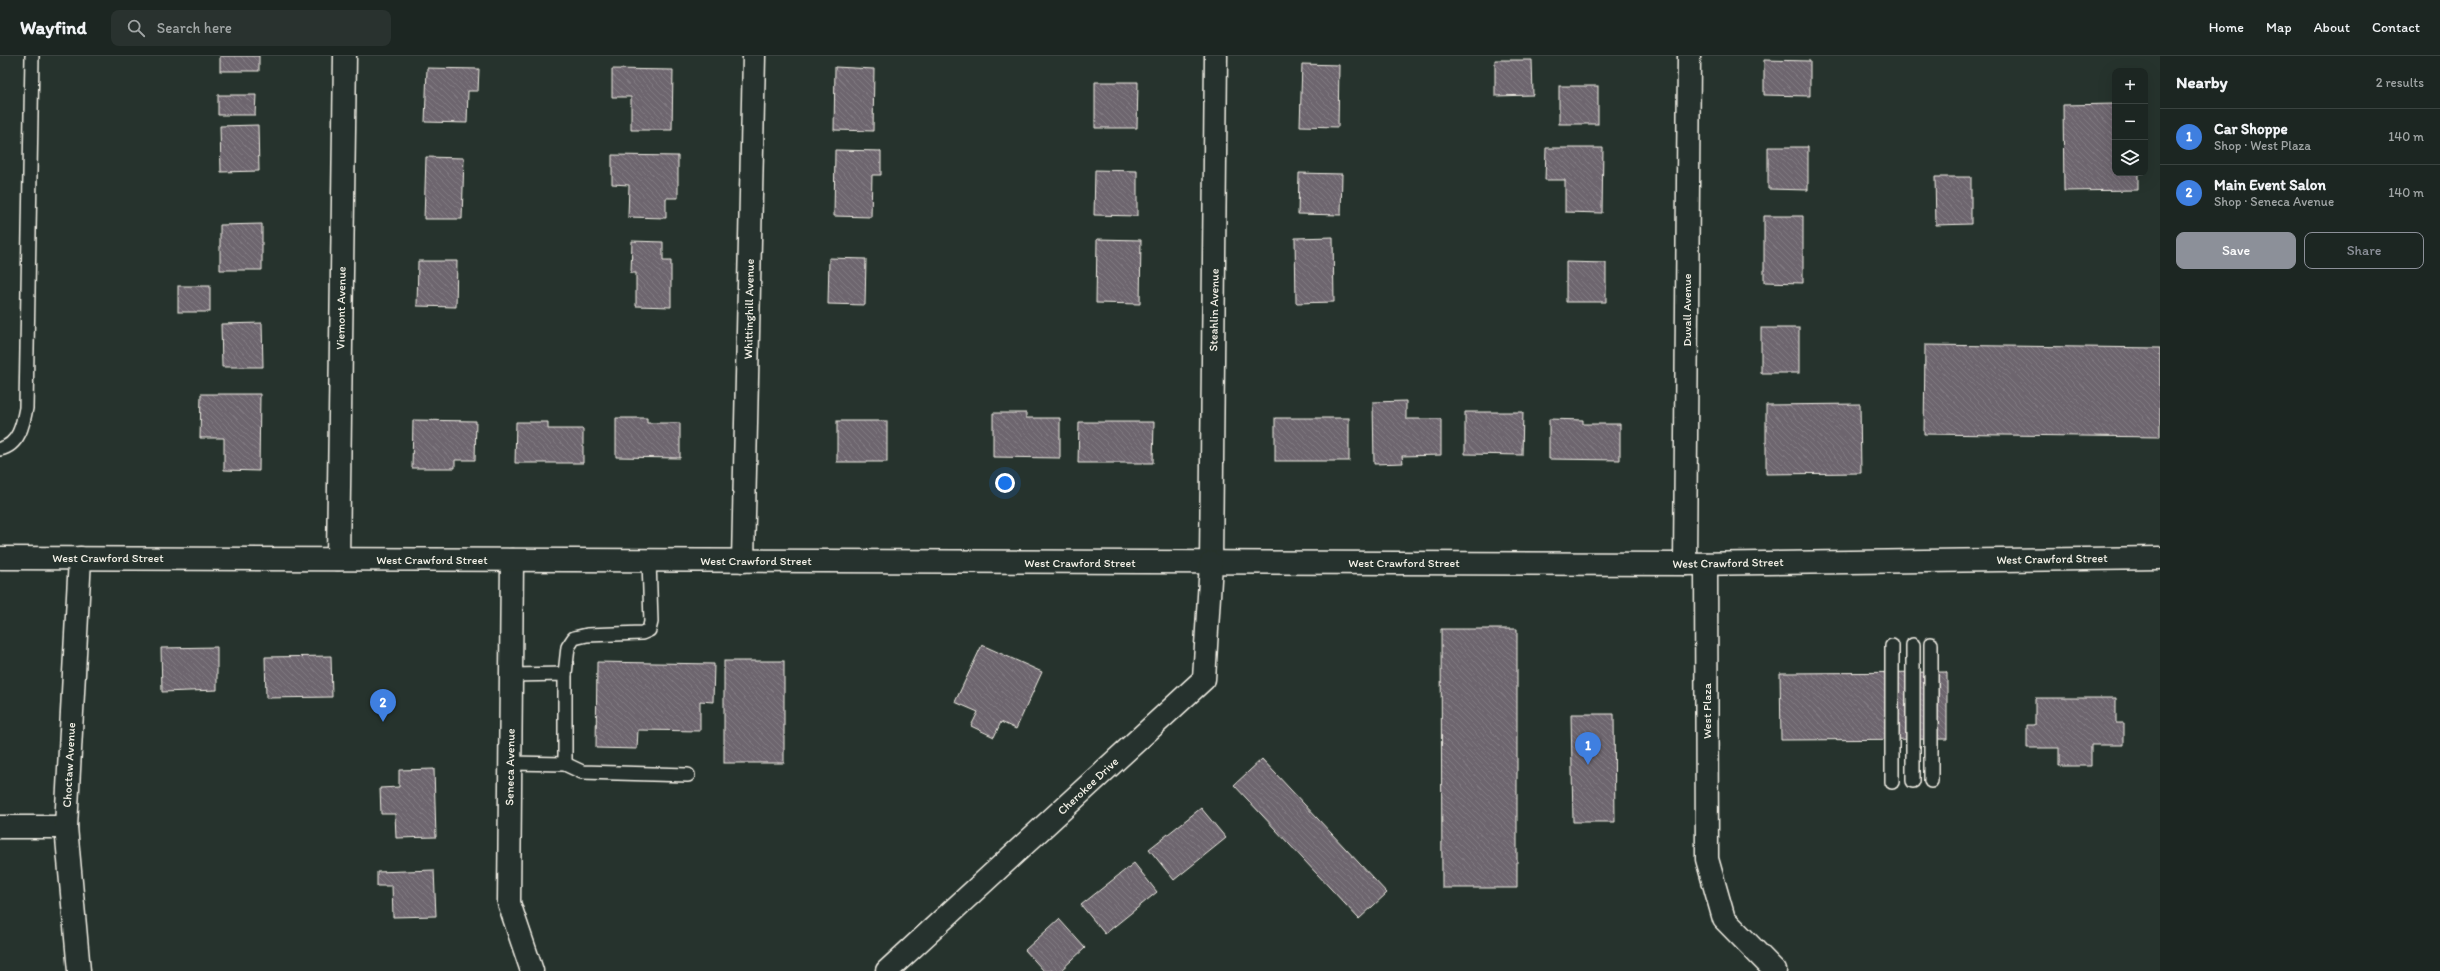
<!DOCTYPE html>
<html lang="en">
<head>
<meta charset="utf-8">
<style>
	body { margin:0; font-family:Itim,sans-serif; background:#29322f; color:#f1f3f6 }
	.controls { position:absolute; right:12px; top:12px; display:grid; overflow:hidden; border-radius:8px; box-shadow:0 4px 16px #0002 }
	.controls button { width:36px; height:36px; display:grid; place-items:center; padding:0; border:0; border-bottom:1px solid #3a4340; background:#1c2622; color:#f1f3f6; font:20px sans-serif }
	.you { position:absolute; left:1005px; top:427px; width:14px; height:14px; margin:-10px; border:3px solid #fff; border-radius:50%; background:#1a73e8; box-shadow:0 0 0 6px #1a73e833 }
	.badge { display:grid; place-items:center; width:26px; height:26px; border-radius:50%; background:#8c9099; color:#fff; font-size:13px; font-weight:700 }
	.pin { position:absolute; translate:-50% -33px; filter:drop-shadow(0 1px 2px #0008) }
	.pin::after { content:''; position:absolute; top:21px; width:14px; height:12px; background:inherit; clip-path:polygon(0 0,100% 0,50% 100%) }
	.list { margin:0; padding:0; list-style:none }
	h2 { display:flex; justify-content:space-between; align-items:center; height:52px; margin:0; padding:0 16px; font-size:17px }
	h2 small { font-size:13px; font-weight:400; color:#a0a5a5 }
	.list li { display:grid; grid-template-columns:26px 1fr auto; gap:12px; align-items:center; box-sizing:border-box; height:56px; padding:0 16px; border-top:1px solid #3a4340 }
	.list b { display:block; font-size:15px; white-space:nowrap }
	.list p { margin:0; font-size:13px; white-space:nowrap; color:#a0a5a5 }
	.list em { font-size:13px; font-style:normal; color:#a0a5a5 }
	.actions { display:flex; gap:8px; padding:12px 16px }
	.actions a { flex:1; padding:9px 0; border:1px solid #8c9099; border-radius:8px; text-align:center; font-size:14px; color:#8c9099 }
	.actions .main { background:#8c9099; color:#fff }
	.icon { flex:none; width:22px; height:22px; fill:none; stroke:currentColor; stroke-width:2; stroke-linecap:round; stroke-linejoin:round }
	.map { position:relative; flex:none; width:2160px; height:915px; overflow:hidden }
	header { display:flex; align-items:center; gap:24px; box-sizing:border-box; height:56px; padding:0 20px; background:#1c2622; border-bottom:1px solid #3a4340 }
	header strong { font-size:19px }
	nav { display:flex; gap:22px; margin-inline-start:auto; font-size:14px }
	.search { width:280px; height:36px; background:#29322f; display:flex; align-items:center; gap:10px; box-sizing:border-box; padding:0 14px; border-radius:8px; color:#a0a5a5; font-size:15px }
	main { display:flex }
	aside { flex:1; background:#1c2622 }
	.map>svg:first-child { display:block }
	.building { fill:url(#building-back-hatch); stroke:#f4f1e8 }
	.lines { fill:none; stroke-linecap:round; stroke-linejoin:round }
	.lane-casing { stroke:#f4f1e8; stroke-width:16 }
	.street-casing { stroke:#f4f1e8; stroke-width:25 }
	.secondary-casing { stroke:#f4f1e8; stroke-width:25 }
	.lane { stroke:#26332d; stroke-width:13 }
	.street { stroke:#26332d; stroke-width:22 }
	.secondary { stroke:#26332d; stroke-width:22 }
	.labels { text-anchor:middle; stroke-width:3.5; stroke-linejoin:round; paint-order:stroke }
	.street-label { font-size:12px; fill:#f4f1e8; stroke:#26332d }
</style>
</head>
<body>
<header>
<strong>Wayfind</strong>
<div class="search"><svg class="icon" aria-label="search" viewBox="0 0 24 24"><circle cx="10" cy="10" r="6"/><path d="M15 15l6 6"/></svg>Search here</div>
<nav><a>Home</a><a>Map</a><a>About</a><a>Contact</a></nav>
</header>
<main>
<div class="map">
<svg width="2160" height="915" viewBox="0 0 2160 915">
	<defs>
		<pattern id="building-back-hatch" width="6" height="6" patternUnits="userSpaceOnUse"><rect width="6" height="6" fill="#6d656e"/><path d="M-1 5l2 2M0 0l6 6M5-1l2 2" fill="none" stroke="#827c83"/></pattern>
	</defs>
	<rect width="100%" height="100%" fill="#26332d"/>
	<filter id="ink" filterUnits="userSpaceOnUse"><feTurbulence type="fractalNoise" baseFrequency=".025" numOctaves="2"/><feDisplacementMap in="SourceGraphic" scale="8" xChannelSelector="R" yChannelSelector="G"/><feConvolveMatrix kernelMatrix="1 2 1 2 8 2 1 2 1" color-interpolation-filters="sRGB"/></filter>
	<g filter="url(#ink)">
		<g class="building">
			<rect x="220" y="0" width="39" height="15"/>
			<polygon points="1495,4 1532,4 1533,39 1495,40"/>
			<polygon points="1764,4 1810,5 1810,40 1764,39"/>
			<polygon points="1302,8 1339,9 1338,71 1300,70"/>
			<polygon points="835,11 874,13 873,75 834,74"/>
			<polygon points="427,12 479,13 478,35 468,35 467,67 425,66"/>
			<polygon points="612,13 673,14 672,74 631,74 631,41 612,41"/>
			<polygon points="1095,26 1138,26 1137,72 1095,72"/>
			<rect x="1559" y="30" width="39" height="38"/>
			<polygon points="218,39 256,39 255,59 218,59"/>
			<polygon points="2115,48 2115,117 2138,117 2138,134 2064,135 2063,49"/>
			<polygon points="258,69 259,115 221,116 220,70"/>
			<polygon points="1768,91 1808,91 1808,134 1768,133"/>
			<polygon points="1546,92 1603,92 1602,157 1565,156 1565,124 1545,124"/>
			<polygon points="835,94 881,95 881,119 872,119 871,161 834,160"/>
			<polygon points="612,99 678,100 678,142 666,142 666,162 628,161 629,129 612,128"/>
			<polygon points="426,101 464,102 462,163 424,163"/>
			<polygon points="1095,114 1137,115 1137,160 1094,159"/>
			<polygon points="1299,117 1342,118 1341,159 1298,158"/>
			<polygon points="1935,121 1971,121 1971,168 1936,169"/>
			<polygon points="1764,160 1803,160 1803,227 1764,226"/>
			<polygon points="262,168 262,214 220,214 220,169"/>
			<polygon points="1333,181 1334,246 1296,247 1295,182"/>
			<polygon points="1097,183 1141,184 1140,248 1096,247"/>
			<polygon points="632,185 663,186 663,205 671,205 671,251 636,250 636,217 631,217"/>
			<polygon points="829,202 866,203 865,249 828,248"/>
			<polygon points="418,205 457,205 456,251 417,250"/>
			<polygon points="1566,206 1606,207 1606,246 1566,246"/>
			<rect x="178" y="230" width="32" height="26"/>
			<polygon points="262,267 263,311 222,311 221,268"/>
			<rect x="1761" y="272" width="38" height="45"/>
			<polygon points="1925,289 2160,292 2160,381 1924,378"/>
			<polygon points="201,338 260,338 259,415 224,414 224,382 200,382"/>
			<polygon points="1406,345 1406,363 1441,363 1441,399 1402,400 1403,407 1374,408 1373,346"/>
			<polygon points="1860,348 1861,417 1766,418 1766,349"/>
			<polygon points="1465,356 1523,356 1522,399 1465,398"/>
			<polygon points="993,357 1026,357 1026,362 1060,362 1060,402 993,401"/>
			<polygon points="616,362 647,362 647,367 680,367 680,402 616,401"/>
			<rect x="1275" y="362" width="74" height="43"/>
			<polygon points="1549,363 1583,364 1583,368 1620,368 1620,404 1549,403"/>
			<polygon points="413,364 476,365 475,404 455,404 455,412 412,412"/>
			<rect x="837" y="365" width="50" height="41"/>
			<polygon points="516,366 548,366 548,373 583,373 583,407 515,407"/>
			<polygon points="1079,366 1154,366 1153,407 1078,407"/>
			<polygon points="1441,573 1517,573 1517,832 1442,832"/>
			<polygon points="982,589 1042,616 1016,673 1001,666 994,681 971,670 978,656 955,646"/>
			<polygon points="217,591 217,634 162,636 161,592"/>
			<polygon points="331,600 332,641 266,642 265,601"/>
			<rect x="724" y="605" width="60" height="102"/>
			<polygon points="597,606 714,608 713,646 700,645 700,675 638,674 637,693 596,692"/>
			<polygon points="1947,616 1947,683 1781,684 1780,617"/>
			<polygon points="2035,642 2116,642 2116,667 2124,667 2124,689 2091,689 2091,710 2059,710 2059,692 2027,692 2027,669 2035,669"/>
			<polygon points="1571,658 1614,658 1615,766 1573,766"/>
			<polygon points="1262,703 1387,837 1359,863 1234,729"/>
			<polygon points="434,713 436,781 396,782 395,758 381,758 380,732 399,731 399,714"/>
			<polygon points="1201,752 1226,782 1174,824 1149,793"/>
			<polygon points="1134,807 1157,836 1105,878 1081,849"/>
			<polygon points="434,814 436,860 393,861 392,830 377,830 377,816"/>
			<polygon points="1059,863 1085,892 1060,915 1044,915 1025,894"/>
		</g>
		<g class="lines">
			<defs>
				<g id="lane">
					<path d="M0,393C19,389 23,368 26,352L32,0"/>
					<polyline points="1931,588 1931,725"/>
					<polyline points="1913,589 1913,725"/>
					<polyline points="1892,590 1892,726"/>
					<polyline points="565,618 568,591 574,582 587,579 642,577 649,574 651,566 649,504"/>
					<polyline points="511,619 565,618 565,708"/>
					<polyline points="510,707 565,708 582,716 688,719"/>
				</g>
				<g id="street">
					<polyline points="338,503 345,0"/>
					<polyline points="512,504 509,847 532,915"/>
					<polyline points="743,505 754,0"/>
					<polyline points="1211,507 1216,0"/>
					<polyline points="1685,508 1689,0"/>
					<polyline points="1706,508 1707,803 1724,863 1775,915"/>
					<polyline points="0,771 66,771"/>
					<polyline points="79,915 66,771 80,502"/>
				</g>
				<g id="secondary">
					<polyline points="0,502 1685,508 2160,502"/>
					<polyline points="887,915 1204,623 1211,507"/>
				</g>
			</defs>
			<use href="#lane" class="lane-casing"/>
			<use href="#street" class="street-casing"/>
			<use href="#secondary" class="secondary-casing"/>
			<use href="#lane" class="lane"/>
			<use href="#street" class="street"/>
			<use href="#secondary" class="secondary"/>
		</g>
	</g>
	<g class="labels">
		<g class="street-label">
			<text transform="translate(341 252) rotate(-89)" y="4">Viemont Avenue</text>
			<text transform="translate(749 253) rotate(-89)" y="4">Whittinghill Avenue</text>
			<text transform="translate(1214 254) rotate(-89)" y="4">Steahlin Avenue</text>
			<text transform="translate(1687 254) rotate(-90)" y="4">Duvall Avenue</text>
			<text x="108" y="506">West Crawford Street</text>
			<text transform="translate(2052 503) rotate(-1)" y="4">West Crawford Street</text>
			<text x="432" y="508">West Crawford Street</text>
			<text x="756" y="509">West Crawford Street</text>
			<text x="1080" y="511">West Crawford Street</text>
			<text x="1404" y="511">West Crawford Street</text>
			<text transform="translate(1728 507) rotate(-1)" y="4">West Crawford Street</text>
			<text transform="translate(1707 655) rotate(-90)" y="4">West Plaza</text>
			<text transform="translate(69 709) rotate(-87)" y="4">Choctaw Avenue</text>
			<text transform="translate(510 711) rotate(-89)" y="4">Seneca Avenue</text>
			<text transform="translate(1088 730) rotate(-43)" y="4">Cherokee Drive</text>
		</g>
	</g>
</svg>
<div class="controls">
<button>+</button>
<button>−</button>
<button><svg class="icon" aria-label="layers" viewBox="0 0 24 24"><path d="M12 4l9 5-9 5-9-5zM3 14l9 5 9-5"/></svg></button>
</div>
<div class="you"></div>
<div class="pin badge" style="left:1588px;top:709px;background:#3f7fe0">1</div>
<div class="pin badge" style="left:383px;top:666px;background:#3f7fe0">2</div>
</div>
<aside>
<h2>Nearby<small>2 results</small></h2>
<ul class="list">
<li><span class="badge" style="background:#3f7fe0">1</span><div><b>Car Shoppe</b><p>Shop · West Plaza</p></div><em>140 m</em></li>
<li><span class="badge" style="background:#3f7fe0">2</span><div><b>Main Event Salon</b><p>Shop · Seneca Avenue</p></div><em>140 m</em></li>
</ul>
<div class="actions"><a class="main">Save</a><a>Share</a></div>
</aside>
</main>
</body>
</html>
